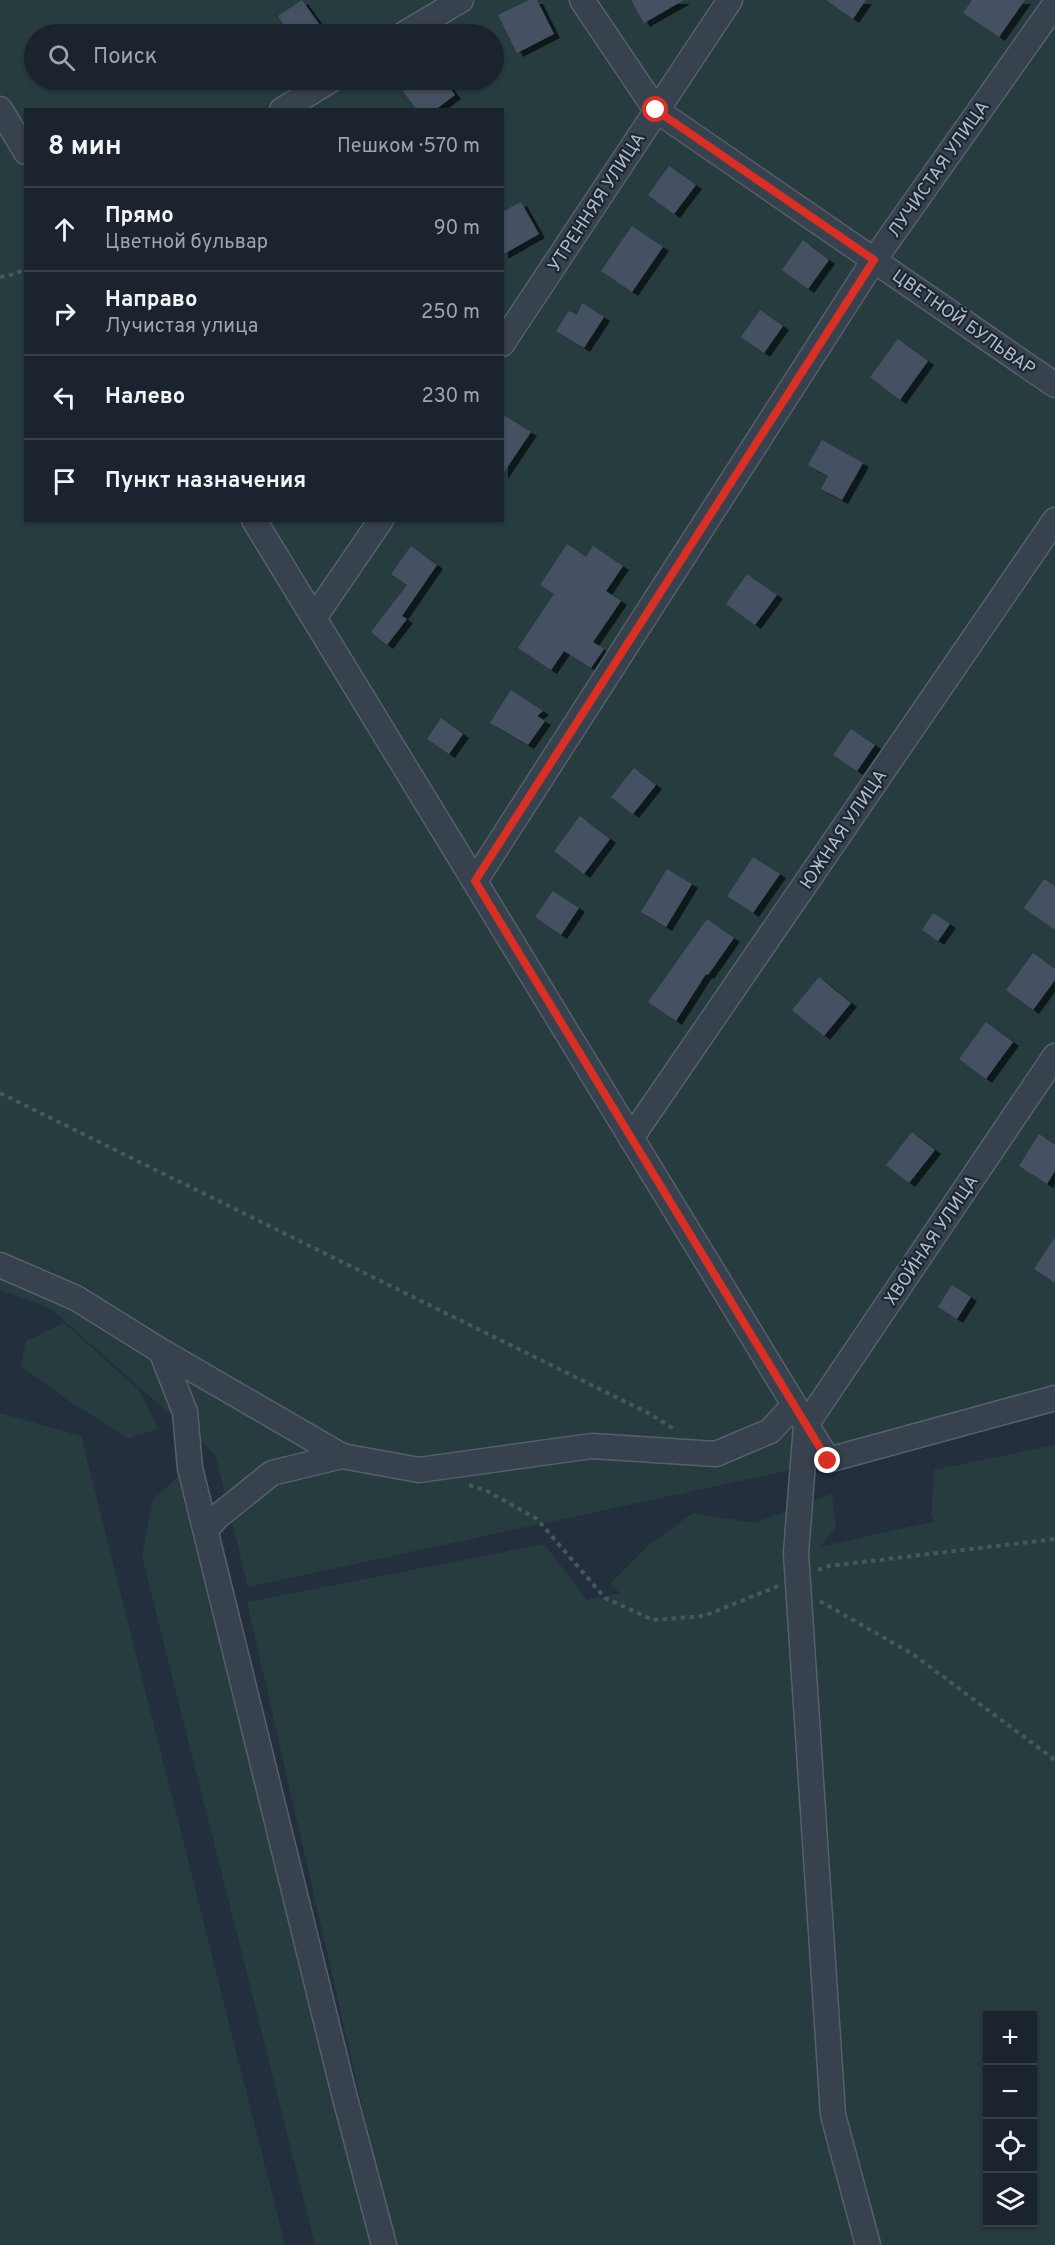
<!DOCTYPE html>
<html lang="ru">
<head>
<meta charset="utf-8">
<style>
	body { margin:0; font-family:Overpass,sans-serif; background:#242b36; color:#f1f3f6 }
	.controls { position:absolute; right:18px; bottom:18px; display:grid; overflow:hidden; border-radius:0px; box-shadow:0 2px 4px #0004 }
	.controls button { width:54px; height:54px; display:grid; place-items:center; padding:0; border:0; border-bottom:2px solid #39404a; background:#1b232e; color:#f1f3f6; font:30px sans-serif }
	.stop { position:absolute; width:18px; height:18px; margin:-14px; border:4px solid #d93025; border-radius:50%; background:#fff }
	.stop.end { background:#d93025; border-color:#fff; box-shadow:0 2px 6px #0008 }
	.list { margin:0; padding:0; list-style:none }
	h2 { display:flex; justify-content:space-between; align-items:center; height:78px; margin:0; padding:0 24px; font-size:26px }
	h2 small { font-size:20px; font-weight:400; color:#a0a4aa }
	.list li { display:grid; grid-template-columns:39px 1fr auto; gap:18px; align-items:center; box-sizing:border-box; height:84px; padding:0 24px; border-top:2px solid #39404a }
	.list b { display:block; font-size:22px; white-space:nowrap }
	.list p { margin:0; font-size:20px; white-space:nowrap; color:#a0a4aa }
	.list em { font-size:20px; font-style:normal; color:#a0a4aa }
	.icon { flex:none; width:33px; height:33px; fill:none; stroke:currentColor; stroke-width:2; stroke-linecap:round; stroke-linejoin:round }
	.map { position:relative; flex:none; width:1055px; height:2245px; overflow:hidden }
	.search { position:absolute; background:#1b232e; box-shadow:0 2px 4px #0004; left:24px; top:24px; width:480px; height:66px; display:flex; align-items:center; gap:15px; box-sizing:border-box; padding:0 21px; border-radius:33px; color:#a0a4aa; font-size:22px }
	.panel { position:absolute; background:#1b232e; box-shadow:0 2px 4px #0004; left:24px; top:108px; width:480px; height:414px; border-radius:0px }
	.map>svg:first-child { display:block }
	.green { fill:#263c3f; fill-rule:evenodd }
	.building { fill:#455162; filter:url(#shadow) }
	.lines { fill:none; stroke-linecap:round; stroke-linejoin:round }
	.street-casing { stroke:#565f6c; stroke-width:27 }
	.path { stroke:#44595c; stroke-width:4; stroke-dasharray:4.5 4.5; stroke-linecap:butt }
	.street { stroke:#38414e; stroke-width:24 }
	.route { stroke:#d93025; stroke-width:8 }
	.labels { text-anchor:middle; stroke-width:4.5; stroke-linejoin:round; paint-order:stroke }
	.street-label { font-size:18px; fill:#b4bcc9; stroke:#1d2633 }
</style>
</head>
<body>
<div class="map">
<svg width="1055" height="2245" viewBox="0 0 1055 2245">
	<defs>
		<filter id="shadow"><feDropShadow dx="6" dy="4" stdDeviation="0" flood-color="#0009"/></filter>
	</defs>
	<rect width="100%" height="100%" fill="#242f3e"/>
	<g class="green">
		<path d="M0,0H1055V1413L248,1587L215,1454L51,1309L0,1290ZM34,34H494V80H34ZM26,110H502V520H26Z"/>
		<polygon points="64,1323 140,1391 158,1429 128,1438 72,1403 21,1366 26,1341"/>
		<polygon points="0,1413 81,1436 285,2245 0,2245"/>
		<path d="M1055,1445V2245H394L247,1602L544,1544L587,1600L620,1593L610,1584L650,1544L693,1513L755,1523L832,1494L836,1527L820,1547L935,1521L931,1517L934,1470ZM988,2016H1032V2222H988Z"/>
		<polygon points="178,1477 371,2245 315,2245 142,1556 153,1499"/>
	</g>
	<g class="building">
		<polygon points="302,0 322,28 312,34 290,34 278,16"/>
		<polygon points="529,0 537,0 554,34 517,53 498,15"/>
		<polygon points="631,0 684,0 644,23"/>
		<polygon points="826,0 866,0 853,19"/>
		<polygon points="972,0 1025,0 999,37 963,13"/>
		<polygon points="416,80 444,80 455,95 435,110 417,110 402,90"/>
		<polygon points="669,166 696,185 674,214 648,195"/>
		<polygon points="521,202 539,234 502,255 502,212"/>
		<polygon points="632,226 663,247 632,292 601,271"/>
		<polygon points="803,240 829,260 808,289 782,270"/>
		<polygon points="582,303 604,317 584,348 556,331 569,311 577,315"/>
		<polygon points="760,310 783,326 764,353 741,337"/>
		<polygon points="898,339 928,361 900,400 870,377"/>
		<polygon points="502,414 531,432 502,475"/>
		<polygon points="822,440 863,463 842,500 821,489 828,476 808,465"/>
		<polygon points="567,544 586,557 593,546 623,566 606,591 621,601 593,642 604,649 591,668 564,651 551,670 518,648 554,594 540,585"/>
		<polygon points="411,546 437,565 402,616 407,619 387,645 371,632 407,585 391,574"/>
		<polygon points="747,574 777,595 755,625 726,604"/>
		<polygon points="511,690 543,711 537,716 545,721 528,745 490,723"/>
		<polygon points="441,718 463,734 449,754 427,739"/>
		<polygon points="851,729 875,745 857,771 833,755"/>
		<polygon points="634,768 656,785 633,814 611,797"/>
		<polygon points="580,816 610,839 584,874 554,851"/>
		<polygon points="753,857 780,874 753,913 727,896"/>
		<polygon points="667,869 692,884 666,927 641,912"/>
		<polygon points="1044,879 1055,886 1055,930 1024,908"/>
		<polygon points="553,891 579,908 561,935 535,917"/>
		<polygon points="933,913 950,924 938,941 922,930"/>
		<polygon points="707,919 734,938 708,975 706,974 676,1021 648,1002"/>
		<polygon points="1033,953 1055,969 1055,980 1033,1010 1006,990"/>
		<polygon points="819,977 851,1003 824,1036 792,1010"/>
		<polygon points="986,1022 1013,1042 986,1079 959,1059"/>
		<polygon points="912,1132 935,1150 909,1183 886,1165"/>
		<polygon points="1039,1134 1055,1145 1055,1171 1047,1184 1019,1166"/>
		<polygon points="1055,1237 1055,1283 1034,1269"/>
		<polygon points="952,1285 971,1297 957,1319 938,1307"/>
	</g>
	<g class="lines">
		<defs>
			<g id="street">
				<polyline points="582,0 656,110 1055,385"/>
				<polyline points="404,34 461,0"/>
				<polyline points="0,109 26,152"/>
				<polyline points="282,110 331,80"/>
				<polyline points="502,344 730,0"/>
				<polyline points="254,520 828,1460 1055,1398"/>
				<polyline points="314,618 381,520"/>
				<polyline points="475,881 874,260 1055,4"/>
				<polyline points="631,1138 1055,520"/>
				<polyline points="0,1265 76,1298 161,1351 185,1412 190,1468 343,2090 384,2245"/>
				<polyline points="161,1351 342,1456 419,1470 592,1446 716,1454 770,1431 794,1405"/>
				<polyline points="206,1530 217,1517 272,1473 342,1456"/>
				<polyline points="868,2245 833,2115 796,1553 806,1425 1055,1056"/>
			</g>
		</defs>
		<use href="#street" class="street-casing"/>
		<g class="path">
			<polyline points="0,277 15,274 26,268"/>
			<polyline points="0,1093 648,1413 674,1429"/>
			<polyline points="469,1485 487,1491 537,1519 605,1598 653,1620 704,1616 778,1586"/>
			<polyline points="818,1570 829,1566 1055,1539"/>
			<polyline points="820,1601 914,1655 1055,1760"/>
		</g>
		<use href="#street" class="street"/>
	</g>
	<g class="lines">
		<polyline class="route" points="656,110 874,260 475,881 828,1461"/>
	</g>
	<g class="labels">
		<g class="street-label">
			<text transform="translate(938 169) rotate(-55)" y="6">ЛУЧИСТАЯ УЛИЦА</text>
			<text transform="translate(596 202) rotate(-57)" y="6">УТРЕННЯЯ УЛИЦА</text>
			<text transform="translate(964 322) rotate(35)" y="6">ЦВЕТНОЙ БУЛЬВАР</text>
			<text transform="translate(843 829) rotate(-56)" y="6">ЮЖНАЯ УЛИЦА</text>
			<text transform="translate(931 1240) rotate(-56)" y="6">ХВОЙНАЯ УЛИЦА</text>
		</g>
	</g>
</svg>
<div class="controls">
<button>+</button>
<button>−</button>
<button><svg class="icon" aria-label="locate" viewBox="0 0 24 24"><circle cx="12" cy="12" r="6"/><path d="M12 2v4M12 18v4M2 12h4M18 12h4"/></svg></button>
<button><svg class="icon" aria-label="layers" viewBox="0 0 24 24"><path d="M12 4l9 5-9 5-9-5zM3 14l9 5 9-5"/></svg></button>
</div>
<div class="stop" style="left:656px;top:110px"></div>
<div class="stop end" style="left:828px;top:1461px"></div>
<div class="search"><svg class="icon" aria-label="search" viewBox="0 0 24 24"><circle cx="10" cy="10" r="6"/><path d="M15 15l6 6"/></svg>Поиск</div>
<section class="panel">
<h2>8 мин<small>Пешком · 570 m</small></h2>
<ul class="list">
<li><svg class="icon" aria-label="ahead" viewBox="0 0 24 24"><path d="M12 20V5M6 11l6-6 6 6"/></svg><div><b>Прямо</b><p>Цветной бульвар</p></div><em>90 m</em></li>
<li><svg class="icon" aria-label="right" viewBox="0 0 24 24"><path d="M7 20v-9h11M14 6l5 5-5 5"/></svg><div><b>Направо</b><p>Лучистая улица</p></div><em>250 m</em></li>
<li><svg class="icon" aria-label="left" viewBox="0 0 24 24"><path d="M17 20v-9H6M10 6l-5 5 5 5"/></svg><div><b>Налево</b></div><em>230 m</em></li>
<li><svg class="icon" aria-label="arrive" viewBox="0 0 24 24"><path d="M6 21V4h12l-3 4 3 4H6"/></svg><div><b>Пункт назначения</b></div></li>
</ul>
</section>
</div>
</body>
</html>
